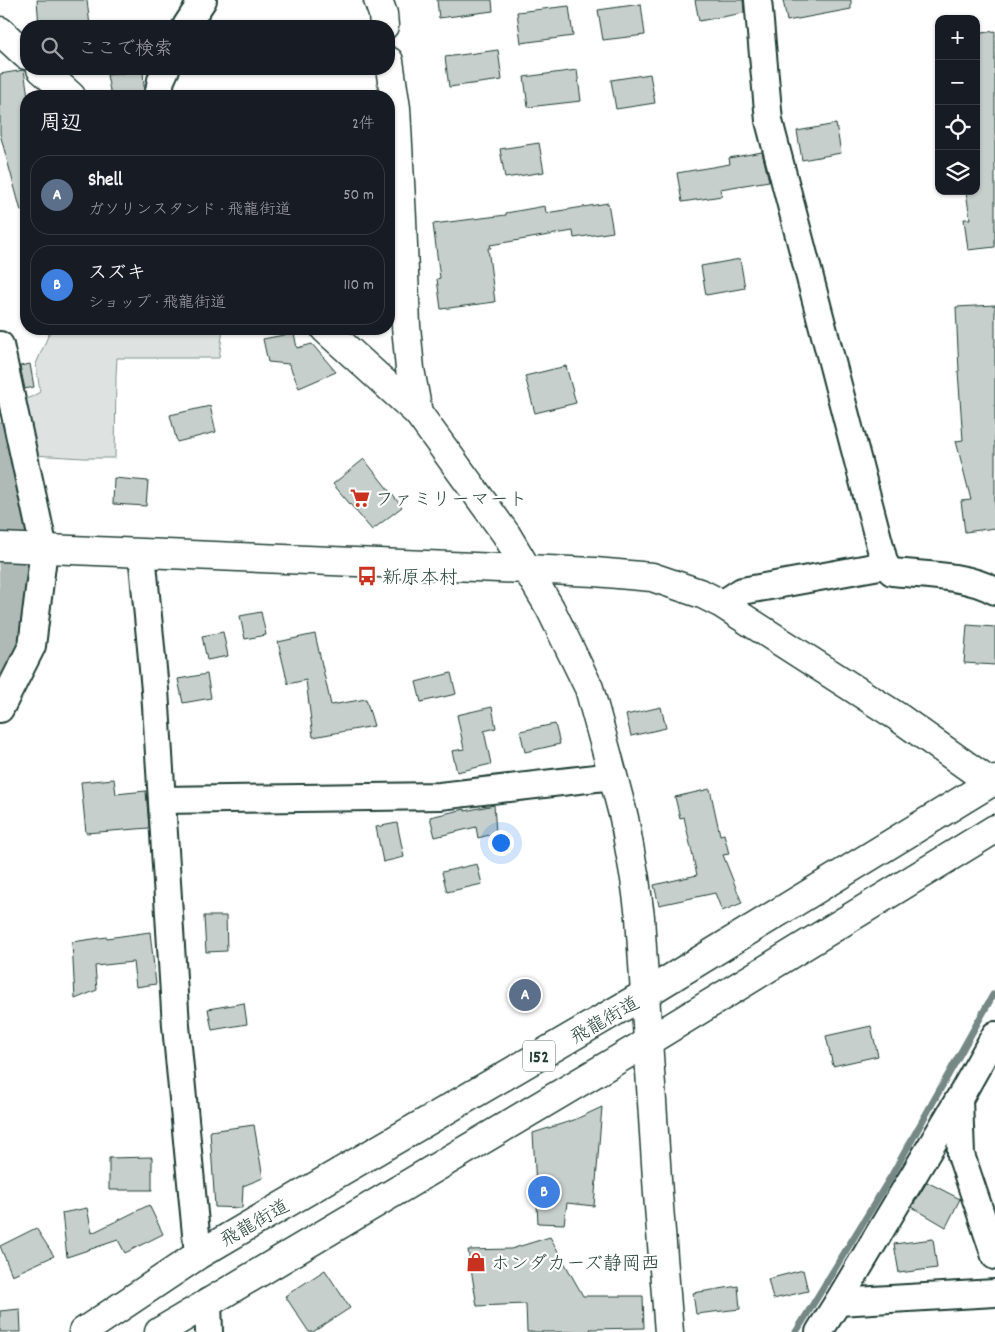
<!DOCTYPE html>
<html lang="ja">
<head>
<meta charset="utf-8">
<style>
	body { margin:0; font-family:Dekko,"Klee One",sans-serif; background:#20242c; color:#f1f3f6 }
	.controls { position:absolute; right:15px; top:15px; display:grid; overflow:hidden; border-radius:10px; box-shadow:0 1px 4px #0004 }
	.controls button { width:45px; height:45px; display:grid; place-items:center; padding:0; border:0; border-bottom:1px solid #363941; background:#171b24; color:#f1f3f6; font:25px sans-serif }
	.you { position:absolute; left:500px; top:842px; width:18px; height:18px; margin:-12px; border:4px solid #fff; border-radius:50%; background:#1a73e8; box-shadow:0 0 0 8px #1a73e833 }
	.badge { display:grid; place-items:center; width:32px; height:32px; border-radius:50%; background:#c8321e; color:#fff; font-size:16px; font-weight:700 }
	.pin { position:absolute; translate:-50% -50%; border:2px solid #fff; box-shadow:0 1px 5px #0006 }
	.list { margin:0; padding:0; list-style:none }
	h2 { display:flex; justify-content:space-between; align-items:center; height:65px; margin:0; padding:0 20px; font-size:21px }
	h2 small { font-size:16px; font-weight:400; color:#9ea1a6 }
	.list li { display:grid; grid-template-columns:32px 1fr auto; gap:15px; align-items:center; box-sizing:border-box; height:80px; margin:0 10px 10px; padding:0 10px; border:1px solid #363941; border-radius:20px }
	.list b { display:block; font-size:19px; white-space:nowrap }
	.list p { margin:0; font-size:16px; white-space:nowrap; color:#9ea1a6 }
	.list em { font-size:16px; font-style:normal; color:#9ea1a6 }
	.icon { flex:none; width:28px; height:28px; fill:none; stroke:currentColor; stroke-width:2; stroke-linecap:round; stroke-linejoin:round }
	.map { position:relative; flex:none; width:995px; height:1332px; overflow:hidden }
	.search { position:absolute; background:#171b24; box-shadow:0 1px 4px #0004; left:20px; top:20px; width:375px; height:55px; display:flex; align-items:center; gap:12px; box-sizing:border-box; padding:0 18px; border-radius:20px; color:#9ea1a6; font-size:19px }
	.panel { position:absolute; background:#171b24; box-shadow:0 1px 4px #0004; left:20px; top:90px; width:375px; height:245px; border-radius:20px }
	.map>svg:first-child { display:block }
	.green { fill:#dee3e2; stroke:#7e908b }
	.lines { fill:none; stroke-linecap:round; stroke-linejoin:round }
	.stream { stroke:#758883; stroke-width:7 }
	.river { stroke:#afbab7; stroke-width:40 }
	.building { fill:#c7cfcc; stroke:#1f3d34 }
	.street-casing { stroke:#1f3d34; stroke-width:30 }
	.secondary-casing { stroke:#1f3d34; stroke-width:31 }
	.highway-casing { stroke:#1f3d34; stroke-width:31 }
	.street { stroke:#fff; stroke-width:26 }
	.secondary { stroke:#fff; stroke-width:28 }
	.highway { stroke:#fff; stroke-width:28 }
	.labels { text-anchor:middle; stroke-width:4.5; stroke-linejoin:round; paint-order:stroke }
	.shield { fill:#fff; stroke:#627771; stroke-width:1 }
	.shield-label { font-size:18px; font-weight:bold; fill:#1f3d34 }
	.poi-label { font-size:19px; fill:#1f3d34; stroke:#fff; text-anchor:start }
	.street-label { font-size:19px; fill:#1f3d34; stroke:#fff }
</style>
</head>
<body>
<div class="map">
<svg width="995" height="1332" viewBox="0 0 995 1332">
	<rect width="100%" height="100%" fill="#fff"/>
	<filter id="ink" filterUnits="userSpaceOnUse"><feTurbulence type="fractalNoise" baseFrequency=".02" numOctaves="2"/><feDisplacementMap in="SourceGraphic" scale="10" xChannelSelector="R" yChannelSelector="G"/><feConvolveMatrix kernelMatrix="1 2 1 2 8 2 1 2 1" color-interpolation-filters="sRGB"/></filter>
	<g filter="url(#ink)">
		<polygon class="green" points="51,329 223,329 219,358 117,358 116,375 115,458 84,458 33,455 24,401 40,392 36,364"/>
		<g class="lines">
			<polyline class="stream" points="796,1332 892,1175 993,995"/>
			<polyline class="river" points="0,442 17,520 19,585 13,628 0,664"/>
		</g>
		<g class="building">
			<polygon points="37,0 87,0 90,26 39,26"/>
			<polygon points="437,0 492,0 493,11 439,18"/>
			<polygon points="695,0 743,0 744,13 699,21"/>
			<polygon points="783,0 851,0 851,9 787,21"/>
			<polygon points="641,4 645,35 603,40 598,10"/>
			<polygon points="569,6 573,36 521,43 517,12"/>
			<polygon points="995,31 995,247 968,250 964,219 970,219 966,191 976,191 976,34"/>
			<polygon points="498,50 502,80 449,87 445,57"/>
			<polygon points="24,70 28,96 26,96 26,210 21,211 0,134 0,74"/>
			<polygon points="143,70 144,87 143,96 111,96 107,75"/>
			<polygon points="577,70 581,101 528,107 524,77"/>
			<polygon points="650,74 655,103 616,109 611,80"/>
			<polygon points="836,124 841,153 802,160 797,131"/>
			<polygon points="539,143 544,172 505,178 500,149"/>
			<polygon points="762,152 769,181 720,189 722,196 682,202 677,173 730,164 729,158"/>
			<polygon points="608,203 613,232 574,238 573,231 490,245 491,248 488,248 495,302 441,309 437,279 440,278 433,224 506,215 506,213 545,206 546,213"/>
			<polygon points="740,259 745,288 706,295 701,266"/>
			<polygon points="995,305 995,528 965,532 961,501 971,500 956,441 963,440 958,371 959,371 956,307"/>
			<polygon points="294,333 297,348 312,344 336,372 299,388 289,364 268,362 263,339"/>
			<polygon points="30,364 34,387 25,389 20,366"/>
			<polygon points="566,366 576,403 535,413 525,376"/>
			<polygon points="210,406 216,432 177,442 170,415"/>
			<polygon points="364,459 402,507 372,530 333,484"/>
			<polygon points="114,478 148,481 146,506 113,504"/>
			<polygon points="261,612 266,635 245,639 240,616"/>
			<polygon points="967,625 995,627 995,665 964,663"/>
			<polygon points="223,632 228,656 207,660 202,636"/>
			<polygon points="315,634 331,705 366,699 374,726 313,737 306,680 288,684 278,642"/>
			<polygon points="451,673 456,694 421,702 416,682"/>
			<polygon points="207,674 211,698 183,703 178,679"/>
			<polygon points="492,707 496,728 484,731 491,764 457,772 452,751 464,749 457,715"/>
			<polygon points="661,707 666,728 631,736 626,715"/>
			<polygon points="555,724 560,744 525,752 520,731"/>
			<polygon points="114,779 116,794 146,791 149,828 86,833 81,782"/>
			<polygon points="710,789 720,835 724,834 729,854 723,855 742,903 722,911 715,893 659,905 654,885 697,875 684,817 680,818 675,797"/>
			<polygon points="494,805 496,833 478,838 476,827 435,837 430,817 465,809 465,811"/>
			<polygon points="397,823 404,857 383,862 376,827"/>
			<polygon points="477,864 482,884 447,892 442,872"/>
			<polygon points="204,916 226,916 227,951 206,952"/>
			<polygon points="150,932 156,984 136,987 133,962 95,966 97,990 75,999 72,942 107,937 107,938"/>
			<polygon points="244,1003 247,1024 212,1030 208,1009"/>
			<polygon points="871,1026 878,1056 833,1066 826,1036"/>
			<polygon points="602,1107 594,1206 567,1203 564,1224 538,1223 533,1133 574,1120"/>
			<polygon points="254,1125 263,1178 243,1186 242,1208 215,1207 210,1131"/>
			<polygon points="152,1157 152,1190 109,1190 109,1158"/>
			<polygon points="927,1182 960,1199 946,1227 912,1207"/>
			<polygon points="149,1205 163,1234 125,1253 118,1240 67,1257 62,1213 87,1208 92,1233"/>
			<polygon points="36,1228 54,1256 12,1275 0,1246"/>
			<polygon points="550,1237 583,1296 643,1296 644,1328 590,1329 591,1332 527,1332 526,1304 477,1306 468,1250 511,1249"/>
			<polygon points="933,1239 937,1268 899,1273 894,1244"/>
			<polygon points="325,1270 350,1308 313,1332 309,1332 285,1296"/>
			<polygon points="803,1270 808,1291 773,1299 768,1279"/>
			<polygon points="738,1286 740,1309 696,1314 693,1293"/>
			<polygon points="20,1309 21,1332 0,1332 0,1311"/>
		</g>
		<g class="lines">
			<defs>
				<g id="street">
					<polyline points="186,26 203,0"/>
					<polyline points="158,96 161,80 166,69"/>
					<polyline points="0,345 44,549 32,646 0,709"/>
					<polyline points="142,553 155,690 176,1026 198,1255"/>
					<path d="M885,565L892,572C923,575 967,575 995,591"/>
					<polyline points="722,604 742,591 885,565 769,121 758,0"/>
					<polyline points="162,800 440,796 613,776"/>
					<polyline points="959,1099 961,1155 995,1256"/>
					<polyline points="208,1302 209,1332"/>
					<polyline points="838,1302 995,1293"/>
					<polyline points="819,1332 838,1302 959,1099 995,1035"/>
				</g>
				<g id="secondary">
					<polyline points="378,0 383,14 384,26"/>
					<polyline points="0,31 26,55"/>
					<polyline points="389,61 396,108 402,219 406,326 410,369 418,413 506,534 550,608 589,688 608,757 624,818 635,879 640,917 658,1194 669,1332"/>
					<polyline points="41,69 71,96"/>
					<polyline points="325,329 418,413"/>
					<polyline points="0,547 595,572 652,577 702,594 722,604 898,717 991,783"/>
				</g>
				<g id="highway">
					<polyline points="83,1332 198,1255 645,994 995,780"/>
					<polyline points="159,1332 649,1041 995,829"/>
				</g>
			</defs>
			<use href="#street" class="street-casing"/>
			<use href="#secondary" class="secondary-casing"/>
			<use href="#highway" class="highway-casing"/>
			<use href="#street" class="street"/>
			<use href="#secondary" class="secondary"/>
			<use href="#highway" class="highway"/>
		</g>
	</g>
	<defs>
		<symbol id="supermarket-bare" viewBox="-9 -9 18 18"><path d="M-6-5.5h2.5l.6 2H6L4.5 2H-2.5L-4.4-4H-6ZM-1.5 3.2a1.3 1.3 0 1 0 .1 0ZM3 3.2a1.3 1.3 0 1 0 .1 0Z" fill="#c8321e" stroke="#fff" stroke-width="2.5" paint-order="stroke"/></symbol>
		<symbol id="bus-bare" viewBox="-9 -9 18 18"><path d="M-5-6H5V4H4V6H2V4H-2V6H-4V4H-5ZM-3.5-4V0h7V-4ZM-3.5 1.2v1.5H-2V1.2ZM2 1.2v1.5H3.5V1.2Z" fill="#c8321e" stroke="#fff" stroke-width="2.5" paint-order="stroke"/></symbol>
		<symbol id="shop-bare" viewBox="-9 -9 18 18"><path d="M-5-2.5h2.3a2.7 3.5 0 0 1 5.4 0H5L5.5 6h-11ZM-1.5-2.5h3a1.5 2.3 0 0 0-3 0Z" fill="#c8321e" stroke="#fff" stroke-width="2.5" paint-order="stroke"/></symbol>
	</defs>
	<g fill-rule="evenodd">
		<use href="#supermarket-bare" x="346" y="484" width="28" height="28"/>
		<use href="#bus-bare" x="353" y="562" width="28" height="28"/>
		<use href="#shop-bare" x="462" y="1248" width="28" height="28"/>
	</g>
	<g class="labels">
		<rect class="shield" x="523" y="1040.5" width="32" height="31" rx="4"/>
		<g class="shield-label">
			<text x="539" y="1062">152</text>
		</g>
		<g class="poi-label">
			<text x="375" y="505">ファミリーマート</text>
			<text x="382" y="583">新原本村</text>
			<text x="491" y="1269">ホンダカーズ静岡西</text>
		</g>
		<g class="street-label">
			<text transform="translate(604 1019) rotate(-30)" y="7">飛龍街道</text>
			<text transform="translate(254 1222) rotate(-30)" y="7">飛龍街道</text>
		</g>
	</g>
</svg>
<div class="controls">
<button>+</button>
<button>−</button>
<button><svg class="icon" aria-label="locate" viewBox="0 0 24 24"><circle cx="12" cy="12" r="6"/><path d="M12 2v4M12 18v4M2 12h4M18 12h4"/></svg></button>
<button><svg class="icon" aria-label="layers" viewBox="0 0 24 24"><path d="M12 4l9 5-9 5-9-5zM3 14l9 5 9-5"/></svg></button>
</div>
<div class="you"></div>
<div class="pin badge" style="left:525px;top:995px;background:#5c6f8a">A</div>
<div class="pin badge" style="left:544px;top:1192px;background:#3f7fe0">B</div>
<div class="search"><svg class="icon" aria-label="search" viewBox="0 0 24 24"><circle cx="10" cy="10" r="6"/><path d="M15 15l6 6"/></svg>ここで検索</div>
<section class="panel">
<h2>周辺<small>2件</small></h2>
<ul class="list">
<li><span class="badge" style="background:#5c6f8a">A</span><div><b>Shell</b><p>ガソリンスタンド · 飛龍街道</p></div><em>50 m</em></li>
<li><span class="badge" style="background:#3f7fe0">B</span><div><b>スズキ</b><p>ショップ · 飛龍街道</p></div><em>110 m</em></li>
</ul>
</section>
</div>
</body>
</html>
